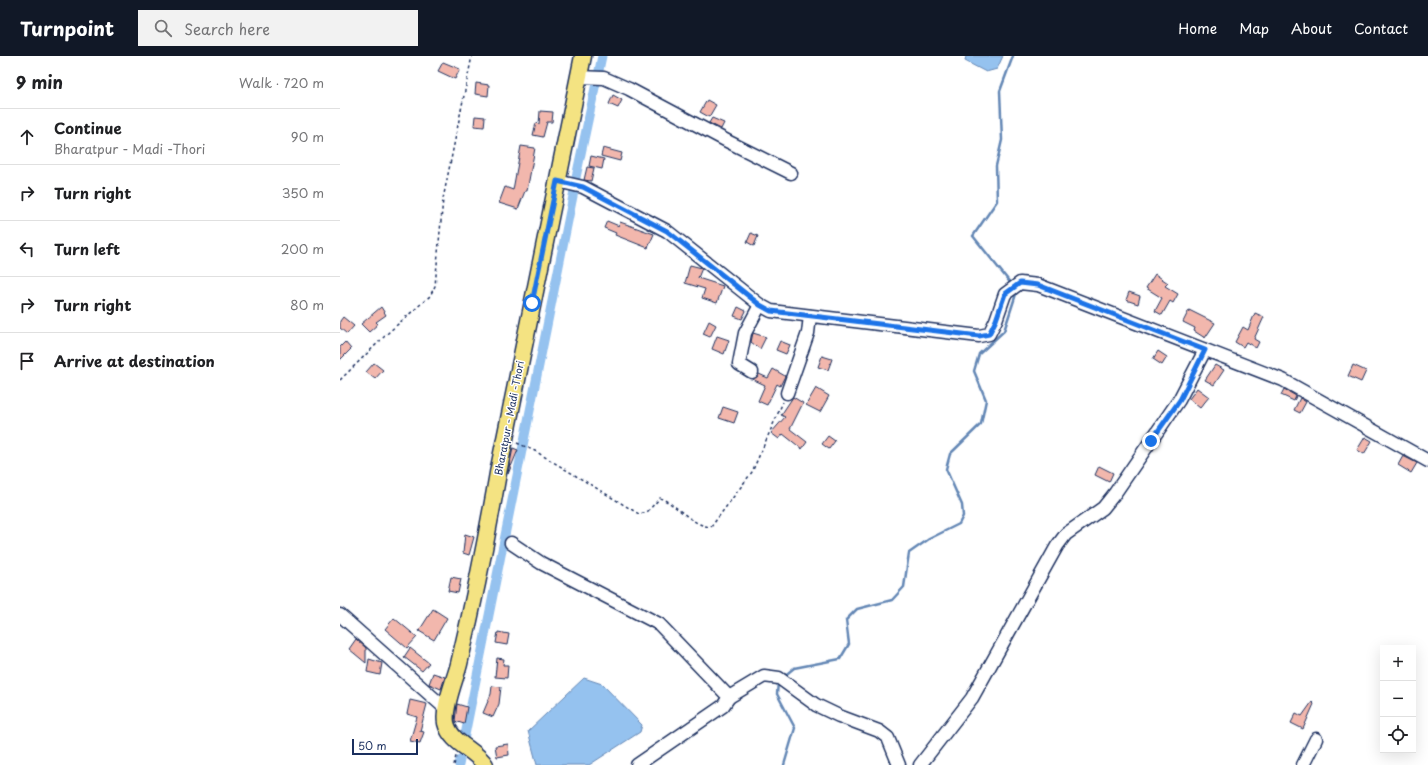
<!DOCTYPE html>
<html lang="en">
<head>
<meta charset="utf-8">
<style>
	body { margin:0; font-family:"Playpen Sans",sans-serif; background:#f2f2f2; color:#202124 }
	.controls { position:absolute; right:12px; bottom:12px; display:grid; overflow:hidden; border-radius:0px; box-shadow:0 4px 16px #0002 }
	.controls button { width:36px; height:36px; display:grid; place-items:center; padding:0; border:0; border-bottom:1px solid #e0e0e0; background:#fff; color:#202124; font:20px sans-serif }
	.scale { position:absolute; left:12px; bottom:10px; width:66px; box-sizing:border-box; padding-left:4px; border:2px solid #1b2f5e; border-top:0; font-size:11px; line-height:14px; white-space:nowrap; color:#1b2f5e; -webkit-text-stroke:3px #fff; paint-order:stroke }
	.stop { position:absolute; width:12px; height:12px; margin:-9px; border:3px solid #1a73e8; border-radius:50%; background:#fff }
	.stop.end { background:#1a73e8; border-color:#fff; box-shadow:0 1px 4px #0008 }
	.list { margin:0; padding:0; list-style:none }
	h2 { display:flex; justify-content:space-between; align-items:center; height:52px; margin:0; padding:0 16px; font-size:17px }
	h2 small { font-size:13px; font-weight:400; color:#757577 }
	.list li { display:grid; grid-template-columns:26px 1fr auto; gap:12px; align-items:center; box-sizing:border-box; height:56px; padding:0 16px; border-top:1px solid #e0e0e0 }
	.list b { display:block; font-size:15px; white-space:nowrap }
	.list p { margin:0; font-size:13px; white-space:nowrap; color:#757577 }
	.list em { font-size:13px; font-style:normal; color:#757577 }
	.icon { flex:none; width:22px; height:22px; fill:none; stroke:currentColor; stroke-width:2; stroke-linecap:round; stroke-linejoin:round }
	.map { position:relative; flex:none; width:1088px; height:709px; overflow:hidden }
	header { display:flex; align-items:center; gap:24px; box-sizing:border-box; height:56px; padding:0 20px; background:#111827; color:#fff }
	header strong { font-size:19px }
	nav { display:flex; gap:22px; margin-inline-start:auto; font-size:14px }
	.search { width:280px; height:36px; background:#f2f2f2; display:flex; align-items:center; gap:10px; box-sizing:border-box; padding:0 14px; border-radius:0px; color:#757577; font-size:15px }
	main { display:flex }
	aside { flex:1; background:#fff }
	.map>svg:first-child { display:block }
	.water { fill:#95c2ef; stroke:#6487b5 }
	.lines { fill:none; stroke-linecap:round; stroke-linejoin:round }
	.stream { stroke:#6487b5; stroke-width:2.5 }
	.canal { stroke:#95c2ef; stroke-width:9 }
	.building { fill:#f2b7ad; stroke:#1b2f5e }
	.minor-casing { stroke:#1b2f5e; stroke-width:15 }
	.major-casing { stroke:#1b2f5e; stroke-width:19 }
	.path { stroke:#1b2f5e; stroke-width:1.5; stroke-dasharray:3 3; stroke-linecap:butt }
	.minor { stroke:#fff; stroke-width:12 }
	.major { stroke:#f4e382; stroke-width:16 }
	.route { stroke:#1a73e8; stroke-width:5 }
	.labels { text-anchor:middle; stroke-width:3; stroke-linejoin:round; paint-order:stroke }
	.street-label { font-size:10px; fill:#1b2f5e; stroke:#fff }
</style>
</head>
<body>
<header>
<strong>Turnpoint</strong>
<div class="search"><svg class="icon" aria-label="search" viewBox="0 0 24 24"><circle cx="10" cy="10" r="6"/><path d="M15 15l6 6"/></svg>Search here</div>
<nav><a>Home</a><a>Map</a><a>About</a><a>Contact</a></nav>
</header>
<main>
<aside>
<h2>9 min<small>Walk · 720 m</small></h2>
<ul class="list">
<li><svg class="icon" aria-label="ahead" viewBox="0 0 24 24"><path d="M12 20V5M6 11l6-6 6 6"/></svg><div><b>Continue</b><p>Bharatpur - Madi -Thori</p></div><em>90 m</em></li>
<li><svg class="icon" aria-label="right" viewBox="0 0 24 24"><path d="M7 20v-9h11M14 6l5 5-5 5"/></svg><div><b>Turn right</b></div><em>350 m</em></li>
<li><svg class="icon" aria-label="left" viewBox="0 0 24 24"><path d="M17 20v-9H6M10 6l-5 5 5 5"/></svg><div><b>Turn left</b></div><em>200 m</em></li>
<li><svg class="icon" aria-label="right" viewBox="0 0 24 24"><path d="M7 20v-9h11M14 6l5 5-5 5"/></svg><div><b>Turn right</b></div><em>80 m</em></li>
<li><svg class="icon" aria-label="arrive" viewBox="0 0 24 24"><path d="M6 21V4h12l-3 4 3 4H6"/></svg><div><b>Arrive at destination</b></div></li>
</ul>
</aside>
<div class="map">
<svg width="1088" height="709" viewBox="0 0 1088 709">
	<rect width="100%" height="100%" fill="#fff"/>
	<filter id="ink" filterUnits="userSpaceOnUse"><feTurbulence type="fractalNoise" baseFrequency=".025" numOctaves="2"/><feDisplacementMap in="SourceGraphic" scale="8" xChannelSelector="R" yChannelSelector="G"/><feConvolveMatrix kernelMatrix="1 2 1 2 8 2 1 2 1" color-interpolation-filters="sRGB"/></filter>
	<g filter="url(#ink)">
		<g class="water">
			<polygon points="626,0 663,0 657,13 646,16 625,5"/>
			<polygon points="244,622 262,628 302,669 300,676 249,709 197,709 188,675"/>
		</g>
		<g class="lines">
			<g class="stream">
				<polyline points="672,229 633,180 657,145 656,110 662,84 660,35 673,0"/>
				<polyline points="443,621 454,612 500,603 509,588 506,564 517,553 552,544 564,531 569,497 589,483 619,468 623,460 622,449 606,413 610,398 641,368 646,344 634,315 639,298 664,275 676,238 675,236"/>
				<polyline points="438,626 437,638 455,672 444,709"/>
			</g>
			<g class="canal">
				<polyline points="258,19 262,0"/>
				<polyline points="235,126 256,27"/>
				<polyline points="124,684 234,135"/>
				<polyline points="119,709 120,704"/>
			</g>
		</g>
		<g class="building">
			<polygon points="103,6 120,13 115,23 98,15"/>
			<polygon points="136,27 149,29 148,40 135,38"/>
			<polygon points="273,39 282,44 278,52 269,48"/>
			<polygon points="367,44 376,49 369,61 360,56"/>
			<polygon points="200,55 213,56 212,66 207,66 203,81 193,79 196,67 199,68"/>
			<polygon points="135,60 145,61 144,71 134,70"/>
			<polygon points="372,62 384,67 381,73 369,67"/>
			<polygon points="181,90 195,92 187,135 185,135 178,153 159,147 165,131 173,134"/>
			<polygon points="263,92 282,97 280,105 261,100"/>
			<polygon points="251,100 264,103 262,113 249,110"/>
			<polygon points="247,111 254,112 251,125 244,124"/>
			<polygon points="267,165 279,170 280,166 314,178 308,192 275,179 276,177 264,172"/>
			<polygon points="411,177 418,180 414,190 407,186"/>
			<polygon points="350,209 362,212 358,222 383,230 377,247 362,242 365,233 345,227"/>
			<polygon points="815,218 828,227 825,230 838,238 833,247 830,245 822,259 815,255 822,242 806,232"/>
			<polygon points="789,236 800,240 798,248 786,244"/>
			<polygon points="41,251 46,259 36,266 38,268 29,276 21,268"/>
			<polygon points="398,251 406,255 402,263 394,260"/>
			<polygon points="849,254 875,267 865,282 854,275 855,272 843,266"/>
			<polygon points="915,257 924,261 914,283 919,286 916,292 906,286 903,291 895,286 903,271 908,274"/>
			<polygon points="3,261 14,270 7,278 0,272 0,265"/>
			<polygon points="369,265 376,269 370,281 363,278"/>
			<polygon points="413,277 426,281 420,293 411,286"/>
			<polygon points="377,280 389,284 384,298 372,293"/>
			<polygon points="440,285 450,289 446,298 436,294"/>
			<polygon points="5,286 11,293 0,304 0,291"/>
			<polygon points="818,295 827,301 822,309 813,303"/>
			<polygon points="482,300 492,303 488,314 478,311"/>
			<polygon points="34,307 43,314 35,323 26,316"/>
			<polygon points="875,309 884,314 874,329 865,324"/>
			<polygon points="1013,309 1026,315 1021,326 1008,320"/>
			<polygon points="433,313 445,320 440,330 437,328 427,349 418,345 425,329 412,323 419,318 428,322"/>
			<polygon points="476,332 489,340 480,356 466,349"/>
			<polygon points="857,332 869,341 860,352 849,343"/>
			<polygon points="944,333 956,340 954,345 941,339"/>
			<polygon points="453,341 463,347 450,373 467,386 462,393 443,378 439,383 431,377 445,361 441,359"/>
			<polygon points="960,342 966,346 960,357 954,354"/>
			<polygon points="383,351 398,356 394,367 379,362"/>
			<polygon points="488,380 495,385 489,393 482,388"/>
			<polygon points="1025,381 1032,385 1024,398 1017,394"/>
			<polygon points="173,392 178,394 168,418 168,417"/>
			<polygon points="1063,400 1077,407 1071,417 1058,409"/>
			<polygon points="759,410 773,417 769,426 755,419"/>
			<polygon points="125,478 134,481 129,499 123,497"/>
			<polygon points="111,521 121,523 118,537 108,535"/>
			<polygon points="93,553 107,562 94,584 79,575"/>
			<polygon points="54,562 77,581 67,592 45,573"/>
			<polygon points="158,576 169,578 167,589 156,587"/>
			<polygon points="16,583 26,592 26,607 9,593"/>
			<polygon points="70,592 89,607 82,615 64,601"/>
			<polygon points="157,602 164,603 163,609 168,609 167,622 155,621"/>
			<polygon points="29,603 42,607 40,619 27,616"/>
			<polygon points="93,617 105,621 101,633 89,628"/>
			<polygon points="152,630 161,631 159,648 153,661 143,657 151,638"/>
			<polygon points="70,644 87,648 80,675 84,676 80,687 70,685 77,661 67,658"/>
			<polygon points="972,646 974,648 963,673 951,667 956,657 962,660"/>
			<polygon points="117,648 127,651 124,668 115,665"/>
			<polygon points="168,688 169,699 157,701 155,690"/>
		</g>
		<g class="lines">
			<defs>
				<g id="minor">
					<polyline points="238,21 264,22 289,33 389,86 451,117"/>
					<polyline points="217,125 243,131 327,175 420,249 431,255 639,280 649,278 656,264 665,238 680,227 698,229 943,324 1088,405"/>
					<polyline points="412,316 399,308 405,277 420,249"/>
					<polyline points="447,337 468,277 470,260"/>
					<polyline points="171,487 201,507 319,568 389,641 383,650 297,709"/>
					<polyline points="0,559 106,653"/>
					<polyline points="389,641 424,620 439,622 476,649 499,660 539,675 548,682 559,709"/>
					<polyline points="580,709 632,642 717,490 726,478 763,452 775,437 839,344 865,294"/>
					<polyline points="963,709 976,683"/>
				</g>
				<path id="major" d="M145,709C135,693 111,688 106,667C103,651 115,624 119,608C134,545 147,481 158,417L243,0"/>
			</defs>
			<use href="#minor" class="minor-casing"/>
			<use href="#major" class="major-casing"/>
			<g class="path">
				<polyline points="0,324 49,276 90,240 95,230 103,143 132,0"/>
				<path d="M177,387L195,395L299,458L307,456L320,442C338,449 352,470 371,471L412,416L443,346"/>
				<polyline points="114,709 116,700"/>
			</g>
			<use href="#minor" class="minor"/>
			<use href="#major" class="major"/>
		</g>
	</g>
	<g class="lines" filter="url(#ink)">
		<polyline class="route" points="192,247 217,125 243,131 327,175 420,249 431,255 639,280 649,278 656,264 665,238 680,227 698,229 865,294 840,344 811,385"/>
	</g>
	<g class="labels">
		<g class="street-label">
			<text transform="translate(169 362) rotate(-79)" y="4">Bharatpur - Madi -Thori</text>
		</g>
	</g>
</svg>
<div class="controls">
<button>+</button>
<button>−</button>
<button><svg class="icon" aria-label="locate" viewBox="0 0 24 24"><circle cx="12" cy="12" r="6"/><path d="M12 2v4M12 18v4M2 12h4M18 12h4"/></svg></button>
</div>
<div class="scale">50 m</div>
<div class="stop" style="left:192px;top:247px"></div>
<div class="stop end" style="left:811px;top:385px"></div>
</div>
</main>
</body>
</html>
